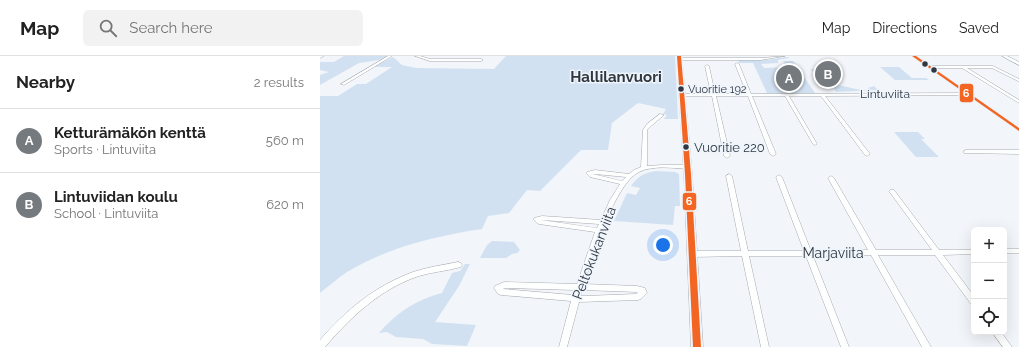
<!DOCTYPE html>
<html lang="en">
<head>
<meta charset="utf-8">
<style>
	body { margin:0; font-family:Raleway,sans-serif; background:#f2f2f2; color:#222 }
	.controls { position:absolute; right:12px; bottom:12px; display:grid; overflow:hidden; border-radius:6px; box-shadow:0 4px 16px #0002 }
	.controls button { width:36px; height:36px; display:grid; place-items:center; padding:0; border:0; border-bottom:1px solid #e0e0e0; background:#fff; color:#222; font:20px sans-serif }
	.you { position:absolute; left:343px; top:189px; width:14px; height:14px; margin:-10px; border:3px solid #fff; border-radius:50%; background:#1a73e8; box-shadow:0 0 0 6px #1a73e833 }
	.badge { display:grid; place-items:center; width:26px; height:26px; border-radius:50%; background:#757a7f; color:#fff; font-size:13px; font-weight:700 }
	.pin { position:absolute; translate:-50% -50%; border:2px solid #fff; box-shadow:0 1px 4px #0006 }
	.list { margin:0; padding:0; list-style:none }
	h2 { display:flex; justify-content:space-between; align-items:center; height:52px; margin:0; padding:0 16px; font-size:17px }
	h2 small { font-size:13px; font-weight:400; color:#767676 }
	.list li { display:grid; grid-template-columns:26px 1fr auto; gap:12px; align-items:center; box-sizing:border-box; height:64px; padding:0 16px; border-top:1px solid #e0e0e0 }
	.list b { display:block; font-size:15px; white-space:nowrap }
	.list p { margin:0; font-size:13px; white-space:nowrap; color:#767676 }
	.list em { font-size:13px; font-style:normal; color:#767676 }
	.icon { flex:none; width:22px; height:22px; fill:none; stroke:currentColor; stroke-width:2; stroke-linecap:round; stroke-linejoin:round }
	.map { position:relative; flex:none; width:699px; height:291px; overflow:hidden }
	header { display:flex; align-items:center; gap:24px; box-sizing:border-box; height:56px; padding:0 20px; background:#fff; border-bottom:1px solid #e0e0e0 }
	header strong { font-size:19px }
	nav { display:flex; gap:22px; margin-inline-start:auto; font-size:14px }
	.search { width:280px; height:36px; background:#f2f2f2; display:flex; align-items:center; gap:10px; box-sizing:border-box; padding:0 14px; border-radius:6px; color:#767676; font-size:15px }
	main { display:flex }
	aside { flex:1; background:#fff }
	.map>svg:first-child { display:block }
	.green { fill:#d2e1f2 }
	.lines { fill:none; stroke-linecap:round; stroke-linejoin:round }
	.street-casing { stroke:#a7aaaf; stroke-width:1 }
	.secondary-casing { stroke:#a7aaaf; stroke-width:1 }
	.street { fill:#fdfefe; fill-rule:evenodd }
	.secondary { fill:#fdfefe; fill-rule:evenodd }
	.bus-1-casing { stroke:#eff5fc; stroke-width:3 }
	.bus-1 { fill:#f26522; fill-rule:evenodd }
	.bus-dot { fill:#31373e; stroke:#eff5fc; stroke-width:1.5 }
	.labels { text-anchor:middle; stroke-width:3; stroke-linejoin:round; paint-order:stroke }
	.far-bus-label { font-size:11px; fill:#31373e; stroke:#eff5fc; text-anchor:start }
	.far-street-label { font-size:12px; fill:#31373e; stroke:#eff5fc }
	.bus-label { font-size:13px; fill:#31373e; stroke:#eff5fc; text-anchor:start }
	.street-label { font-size:14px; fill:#31373e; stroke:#eff5fc }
	.far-district-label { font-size:15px; font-weight:bold; fill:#31373e; stroke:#eff5fc }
	.line-badge { stroke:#eff5fc; stroke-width:1.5 }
	.badge-label { font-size:11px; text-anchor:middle; font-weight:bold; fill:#fff }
</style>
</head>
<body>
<header>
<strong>Map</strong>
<div class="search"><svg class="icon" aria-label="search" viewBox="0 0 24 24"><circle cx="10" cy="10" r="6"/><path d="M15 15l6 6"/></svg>Search here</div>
<nav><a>Map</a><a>Directions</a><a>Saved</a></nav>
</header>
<main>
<aside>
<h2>Nearby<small>2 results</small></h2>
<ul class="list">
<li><span class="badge">A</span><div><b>Ketturämäkön kenttä</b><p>Sports · Lintuviita</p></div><em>560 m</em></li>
<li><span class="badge">B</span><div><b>Lintuviidan koulu</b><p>School · Lintuviita</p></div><em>620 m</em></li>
</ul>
</aside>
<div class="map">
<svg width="699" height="291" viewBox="0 0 699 291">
	<rect width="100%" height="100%" fill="#f2f5f9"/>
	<g class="green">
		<polygon points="24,0 68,0 59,4 39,7 0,29 0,19 9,16 0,14 0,6 14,6"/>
		<path d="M186,0H355L358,63H344L347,59L343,58L346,53L318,47L292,67L288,94H261L220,135L207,134L189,157L168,160L162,173C115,180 69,191 27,216C18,222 9,230 0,237V40H18L37,28H46L72,11H53L73,1L82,9L96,12L174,13Z"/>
		<polygon points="467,1 470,2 458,4 458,7 441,8 444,12 467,11 463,5 473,5 495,37 447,37 433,7 419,7 418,4 447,4"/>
		<polygon points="560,11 579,11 592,22 606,22 609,24 575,24"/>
		<polygon points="491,13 503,13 514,25 500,25"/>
		<path d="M512,29C526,29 533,34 547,34L548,32L554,30L558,34L516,36Z"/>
		<polygon points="574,76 598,76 605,83 601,83 619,101 596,101"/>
		<path d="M336,115L355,116L359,118L360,150H355L353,169L294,165L307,137L316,139L320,132L311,130C318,120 324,117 336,115Z"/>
		<polygon points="172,185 194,186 200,194 197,197 192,198 186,202 160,202 167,189"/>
		<path d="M145,208H150L139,230L115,266L156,269L147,290L112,288L103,283L76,281L67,276L59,277C77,256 96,244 122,237L132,217L140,215Z"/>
	</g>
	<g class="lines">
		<defs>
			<g id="street">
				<polygon points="0,0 4,0 0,2"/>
				<polygon points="68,0 72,0 24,29 21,28"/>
				<polygon points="95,0 100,0 110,3 161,3 163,4 161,5 110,5"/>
				<polygon points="592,0 596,0 610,10 673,10 699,23 699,25 698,25 672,12 647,12 699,44 699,47 642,12 613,12 699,72 699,75 647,39 505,40 550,98 547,100 545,99 501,40 469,40 497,88 495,89 493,88 465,40 432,40 456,98 453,100 450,98 428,40 396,40 410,100 407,102 404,100 392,40 362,40 360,39 362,38 391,38 385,10 387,9 389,10 395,38 427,38 415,8 417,7 419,8 431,38 644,37"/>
				<path d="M340,58L344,59L331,70L327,74V110L342,109H368L371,111L368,113C353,112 333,109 319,116C295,127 272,202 264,228L317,230L325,232L327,237L321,243L318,244L259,246L247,291H239L251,245L181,239L178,238L174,232L175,230L184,226L257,228L275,176L219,168L217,167L213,163L214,162L222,160L281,164L290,144L300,128L270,121L266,117L267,116L275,114L309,118L314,114L321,111L323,74L327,68ZM273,118H275L306,121L302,125ZM221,164H222L279,168L277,172ZM185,232L255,234L253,239L183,233ZM262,234L317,236H318L316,238L265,240H261Z"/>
				<polygon points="646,94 699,94 699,98 644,97 644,95"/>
				<polygon points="409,118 412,120 428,195 484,195 456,121 459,119 462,121 491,195 548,194 508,122 511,120 514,122 556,194 612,194 569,135 570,134 574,134 619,194 654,194 654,198 623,199 654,240 654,249 651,248 615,199 558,199 611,291 602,291 551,199 493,200 529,291 521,291 486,200 429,200 449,291 441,291 422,200 372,201 370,200 369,198 370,196 372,195 421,195 406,120"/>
				<rect x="684" y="193" width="15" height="4"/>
				<path d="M138,206L141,207L142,209L141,211C127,215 112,216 99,220C60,233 31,261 5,291H0V284C26,254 55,230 93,216C108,211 123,209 138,206Z"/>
				<polygon points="672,276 681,276 692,291 683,291"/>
			</g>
			<g id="secondary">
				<polygon points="357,0 361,0 361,2 441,2 465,0 441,4 362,4 372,118 383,291 371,291 364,118"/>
				<polygon points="682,0 687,0 699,6 699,9"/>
			</g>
		</defs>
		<use href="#street" class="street-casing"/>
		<use href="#secondary" class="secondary-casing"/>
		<use href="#street" class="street"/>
		<use href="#secondary" class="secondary"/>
		<defs>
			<g id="bus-1">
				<polygon points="357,0 361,0 371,118 381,291 373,291 365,118"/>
				<polygon points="592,0 596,0 699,72 699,75"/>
			</g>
		</defs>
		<use href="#bus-1" class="bus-1-casing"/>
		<use href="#bus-1" class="bus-1"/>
	</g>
	<g class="bus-dot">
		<circle cx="605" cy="8" r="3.5"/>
		<circle cx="614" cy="14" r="3.5"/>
		<circle cx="361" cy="33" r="3.5"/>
		<circle cx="366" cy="91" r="3.5"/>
	</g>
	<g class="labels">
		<g class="far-bus-label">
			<text x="368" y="37">Vuoritie 192</text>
		</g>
		<g class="far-street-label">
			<text x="565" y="42">Lintuviita</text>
		</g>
		<g class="bus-label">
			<text x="374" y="96">Vuoritie 220</text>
		</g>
		<g class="street-label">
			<text transform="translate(274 197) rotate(-69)" y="5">Peltokukanviita</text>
			<text x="513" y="202">Marjaviita</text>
		</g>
		<g class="far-district-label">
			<text x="296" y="26">Hallilanvuori</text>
		</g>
	</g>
	<g class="line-badge">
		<rect x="639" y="27" width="15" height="20" rx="4" fill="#f26522"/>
		<rect x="362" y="136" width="15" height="19" rx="4" fill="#f26522"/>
	</g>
	<g class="badge-label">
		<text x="646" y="41">6</text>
		<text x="369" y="149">6</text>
	</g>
</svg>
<div class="controls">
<button>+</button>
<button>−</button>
<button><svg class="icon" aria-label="locate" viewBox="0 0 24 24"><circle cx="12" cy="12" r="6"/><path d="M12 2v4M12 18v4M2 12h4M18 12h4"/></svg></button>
</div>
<div class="you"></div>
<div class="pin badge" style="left:469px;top:22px">A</div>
<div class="pin badge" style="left:508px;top:18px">B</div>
</div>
</main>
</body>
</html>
